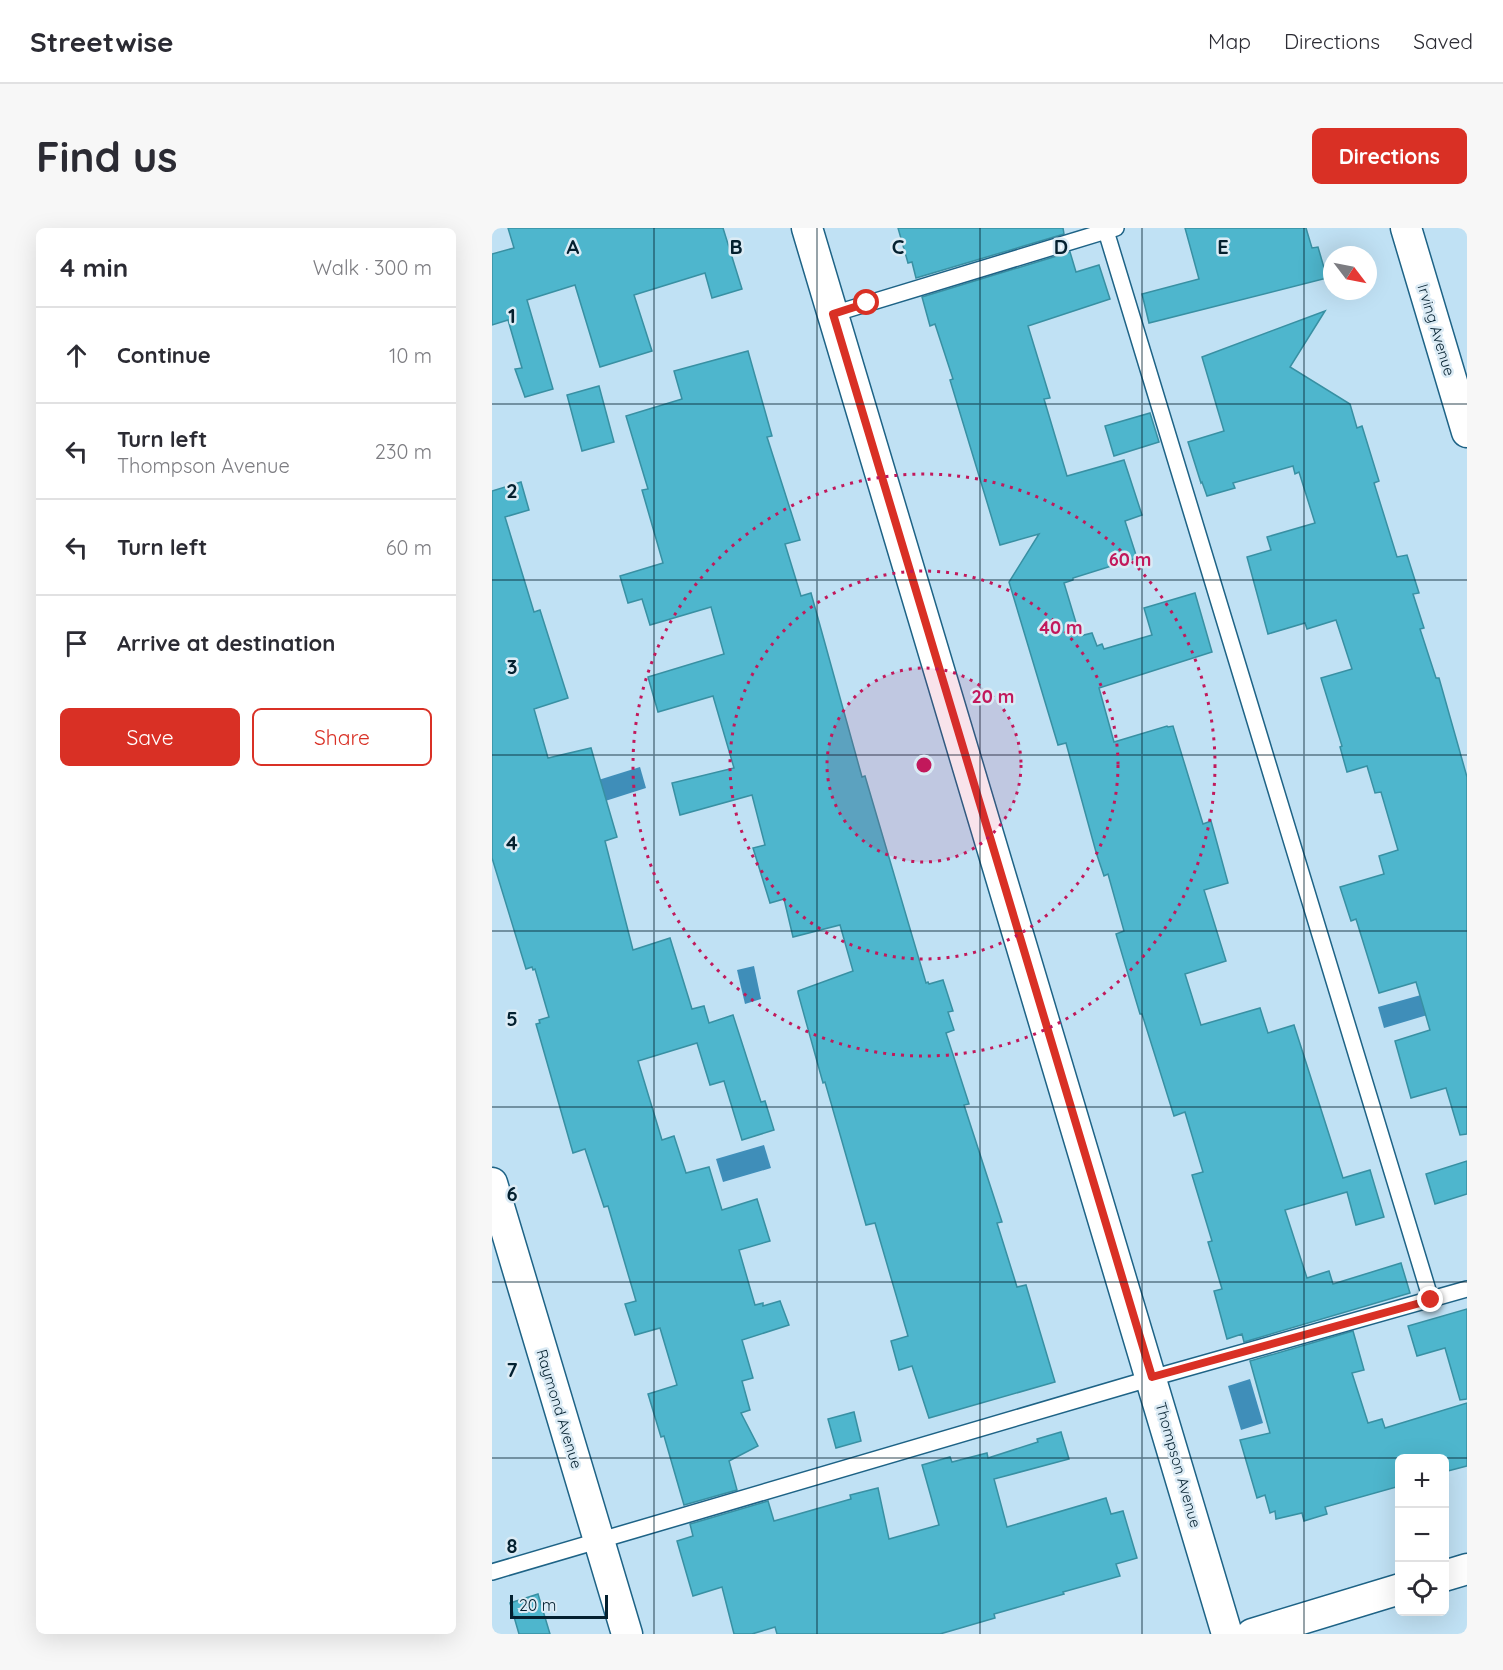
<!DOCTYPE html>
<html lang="en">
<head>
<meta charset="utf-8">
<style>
	body { margin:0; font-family:Quicksand,sans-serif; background:#f7f7f7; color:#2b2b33 }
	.controls { position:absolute; right:18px; bottom:18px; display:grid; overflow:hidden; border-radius:9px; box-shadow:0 6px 24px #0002 }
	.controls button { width:54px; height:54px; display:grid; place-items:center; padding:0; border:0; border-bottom:2px solid #e1e1e2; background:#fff; color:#2b2b33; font:30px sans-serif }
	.compass { position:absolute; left:831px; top:18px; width:54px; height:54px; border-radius:50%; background:#fff; box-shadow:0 6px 24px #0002; rotate:122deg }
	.scale { position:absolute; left:18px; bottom:15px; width:98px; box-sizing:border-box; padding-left:6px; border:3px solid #04202f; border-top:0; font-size:16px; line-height:21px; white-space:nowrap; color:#04202f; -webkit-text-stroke:4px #dbebf5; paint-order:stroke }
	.stop { position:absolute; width:18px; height:18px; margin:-14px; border:4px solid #d93025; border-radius:50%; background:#fff }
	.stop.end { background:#d93025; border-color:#fff; box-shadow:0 2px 6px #0008 }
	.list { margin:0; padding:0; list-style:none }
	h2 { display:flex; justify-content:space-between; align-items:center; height:78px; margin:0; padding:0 24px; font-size:26px }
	h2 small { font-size:20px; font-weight:400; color:#7c7c81 }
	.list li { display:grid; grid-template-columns:39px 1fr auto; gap:18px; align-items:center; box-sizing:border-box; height:96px; padding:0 24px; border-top:2px solid #e1e1e2 }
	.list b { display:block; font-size:22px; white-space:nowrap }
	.list p { margin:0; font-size:20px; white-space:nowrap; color:#7c7c81 }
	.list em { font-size:20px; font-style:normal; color:#7c7c81 }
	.actions { display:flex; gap:12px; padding:18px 24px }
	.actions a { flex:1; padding:14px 0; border:2px solid #d93025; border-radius:9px; text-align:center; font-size:21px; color:#d93025 }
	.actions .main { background:#d93025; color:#fff }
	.icon { flex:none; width:33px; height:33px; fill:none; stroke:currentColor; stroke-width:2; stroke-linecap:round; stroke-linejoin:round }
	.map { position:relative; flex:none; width:975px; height:1406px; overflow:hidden; border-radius:9px }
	header { display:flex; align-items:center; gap:36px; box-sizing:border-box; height:84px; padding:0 30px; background:#fff; border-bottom:2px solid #e1e1e2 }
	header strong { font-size:28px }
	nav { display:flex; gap:33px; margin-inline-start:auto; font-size:21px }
	.intro { display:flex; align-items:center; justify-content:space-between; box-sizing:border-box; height:144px; padding:0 36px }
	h1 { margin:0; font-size:42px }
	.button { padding:15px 27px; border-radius:9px; background:#d93025; color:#fff; font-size:21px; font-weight:700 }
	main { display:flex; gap:36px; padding:0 36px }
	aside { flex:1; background:#fff; border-radius:9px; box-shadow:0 6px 24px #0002 }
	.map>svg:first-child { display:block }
	.water { fill:#3f8eb9 }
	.building { fill:#4eb6cd; stroke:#3890a3; stroke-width:1.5 }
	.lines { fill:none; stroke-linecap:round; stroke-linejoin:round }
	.lane-casing { stroke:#1e6386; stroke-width:18 }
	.street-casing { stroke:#1e6386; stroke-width:33 }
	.lane { stroke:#fff; stroke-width:15 }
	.street { stroke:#fff; stroke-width:30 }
	.route { stroke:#d93025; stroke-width:8 }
	.grid { fill:none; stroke:#04202f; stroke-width:1.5; stroke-opacity:0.55 }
	.ring { fill:none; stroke:#c2185b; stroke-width:3; stroke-dasharray:3 6 }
	.labels { text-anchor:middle; stroke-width:5; stroke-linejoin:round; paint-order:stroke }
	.street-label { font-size:15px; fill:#04202f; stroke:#dbebf5 }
	.grid-label { font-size:20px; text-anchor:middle; font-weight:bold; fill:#04202f; stroke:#dbebf5; stroke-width:5; stroke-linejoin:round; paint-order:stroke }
	.centre { fill:#c2185b; stroke:#dbebf5; stroke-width:3 }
	.ring-label { font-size:18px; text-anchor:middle; font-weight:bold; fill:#c2185b; stroke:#dbebf5; stroke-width:5; stroke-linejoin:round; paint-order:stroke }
</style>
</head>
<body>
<header>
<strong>Streetwise</strong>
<nav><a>Map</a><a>Directions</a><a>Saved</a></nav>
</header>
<div class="intro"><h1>Find us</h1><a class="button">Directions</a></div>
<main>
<aside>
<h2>4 min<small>Walk · 300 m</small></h2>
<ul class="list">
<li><svg class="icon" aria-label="ahead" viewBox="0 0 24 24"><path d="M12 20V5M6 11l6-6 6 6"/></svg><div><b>Continue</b></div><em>10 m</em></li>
<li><svg class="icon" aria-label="left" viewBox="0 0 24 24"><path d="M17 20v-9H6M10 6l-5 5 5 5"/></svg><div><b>Turn left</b><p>Thompson Avenue</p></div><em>230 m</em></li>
<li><svg class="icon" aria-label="left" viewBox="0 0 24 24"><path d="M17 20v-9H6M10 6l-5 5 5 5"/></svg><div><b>Turn left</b></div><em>60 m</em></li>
<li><svg class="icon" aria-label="arrive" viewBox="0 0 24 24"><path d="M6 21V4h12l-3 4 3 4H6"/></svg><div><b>Arrive at destination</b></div></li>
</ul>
<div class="actions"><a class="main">Save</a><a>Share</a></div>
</aside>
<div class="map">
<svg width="975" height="1406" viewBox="0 0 975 1406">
	<rect width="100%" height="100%" fill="#c0e1f4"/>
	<g class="water">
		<polygon points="148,539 154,560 107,575 100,554"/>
		<polygon points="262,738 269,771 253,776 245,742"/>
		<polygon points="936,765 942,785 892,800 886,779"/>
		<polygon points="272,917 279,940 231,954 224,931"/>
		<polygon points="758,1151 771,1195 749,1202 736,1158"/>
	</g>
	<g class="building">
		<polygon points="16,0 231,0 250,61 220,70 213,45 142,67 160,123 108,139 83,57 35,72 61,161 33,169 23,141 30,140 16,92 0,97 0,26 22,20"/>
		<polygon points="406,0 571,0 572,6 424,50 420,34 416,35"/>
		<polygon points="693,0 814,0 820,20 826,19 835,50 657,95 650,66 707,51"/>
		<polygon points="578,24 584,44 607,37 618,71 536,98 558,170 552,171 575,248 632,232 650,287 633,293 645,330 581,350 581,352 572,355 588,408 600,405 605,418 610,416 612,421 660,407 652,380 703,365 720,424 607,460 622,514 675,498 676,499 681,498 711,596 719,593 736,655 712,662 734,733 693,746 709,797 768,780 776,805 802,797 851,950 878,942 892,989 864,997 855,964 793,982 815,1050 837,1043 841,1056 909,1035 918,1065 752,1114 750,1106 735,1111 722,1063 730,1061 716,1014 720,1013 700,947 711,944 693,884 682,888 650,786 648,786 624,706 632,703 616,646 612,648 604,624 574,515 566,517 517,354 547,306 508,317 458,152 461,151 443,96 438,98 430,69"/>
		<polygon points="833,83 798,139 858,176 865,200 870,198 887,253 882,255 905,329 915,327 927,365 921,366 932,400 928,401 944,450 947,450 975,549 975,906 968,907 954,860 919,870 903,813 938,802 924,754 887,765 864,691 859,693 848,659 892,646 887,628 906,622 889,564 883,565 875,538 855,544 848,519 850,518 829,450 860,441 844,392 815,401 813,395 776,406 755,329 779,322 775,309 823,295 807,244 803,246 801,238 741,255 743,260 715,268 710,254 709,255 696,214 732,203 710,129"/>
		<polygon points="256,123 280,208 275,209 308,312 293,316 309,368 319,365 370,549 373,548 434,755 436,754 437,756 451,752 461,783 456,784 462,802 454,805 477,876 472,877 510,994 505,995 525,1059 534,1057 563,1154 437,1190 420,1138 407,1142 399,1113 416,1108 383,995 374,997 333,854 331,855 306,765 306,763 361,743 348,697 301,709 292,671 278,675 261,620 273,617 260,567 188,587 180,555 242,540 221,468 166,484 156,449 232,426 219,379 158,397 150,371 136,375 128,348 171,335 150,262 156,261 134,188 190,171 182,143"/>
		<polygon points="107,158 122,214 90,223 75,167"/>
		<polygon points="658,185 667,214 622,228 613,198"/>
		<polygon points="29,254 37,282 13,289 42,384 48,382 76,470 42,481 56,530 99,520 125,609 113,613 141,722 178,710 200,781 212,778 217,795 241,787 269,874 273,873 282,902 250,912 232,853 218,857 205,815 146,833 170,912 182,908 194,945 217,939 230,982 265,971 278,1013 247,1022 263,1077 271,1075 271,1078 288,1073 297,1097 250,1112 261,1150 250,1153 258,1182 249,1185 266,1218 237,1233 245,1262 192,1277 172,1208 169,1209 156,1166 185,1157 168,1100 143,1107 133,1076 144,1073 116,978 112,979 93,921 81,925 44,796 48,795 47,792 57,789 43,741 41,742 40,739 34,741 0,630 0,263"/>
		<polygon points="975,933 975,966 943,976 934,946"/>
		<polygon points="975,1081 975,1171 968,1172 953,1120 925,1128 916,1098"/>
		<polygon points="861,1103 872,1142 860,1145 876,1195 890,1191 893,1200 975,1175 975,1238 952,1244 952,1230 908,1230 908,1258 833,1279 835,1286 812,1293 810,1285 784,1291 783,1283 778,1285 773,1267 765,1270 748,1212 778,1205 758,1133"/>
		<polygon points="362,1184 369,1213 344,1220 336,1191"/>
		<polygon points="569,1204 577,1231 502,1251 515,1299 614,1270 619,1286 631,1283 645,1330 624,1336 628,1348 571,1364 572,1366 502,1386 503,1390 448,1406 285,1406 283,1399 260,1406 242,1406 230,1359 201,1368 185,1313 201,1308 198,1296 276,1273 282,1293 359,1271 358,1267 386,1260 397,1311 447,1297 430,1237 458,1229 460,1234 495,1225 496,1230 546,1214 545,1211"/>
		<polygon points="46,1366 58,1406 27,1406 18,1375"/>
	</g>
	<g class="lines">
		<defs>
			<g id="lane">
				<polyline points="614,3 939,1072"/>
				<polyline points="341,86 624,0"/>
				<polyline points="0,1344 660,1150 975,1061"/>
			</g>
			<g id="street">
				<polyline points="315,0 735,1406"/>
				<polyline points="914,0 975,204"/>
				<polyline points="0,955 135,1406"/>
				<polyline points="952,1348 975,1341"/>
				<polyline points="760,1406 908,1361"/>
			</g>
		</defs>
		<use href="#lane" class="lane-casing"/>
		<use href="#street" class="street-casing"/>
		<use href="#lane" class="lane"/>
		<use href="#street" class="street"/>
	</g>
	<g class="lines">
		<polyline class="route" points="375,75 341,86 660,1149 939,1072"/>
	</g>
	<path class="grid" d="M162,0V1406M325,0V1406M488,0V1406M650,0V1406M812,0V1406M0,176H975M0,352H975M0,527H975M0,703H975M0,879H975M0,1054H975M0,1230H975"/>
	<circle cx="432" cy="537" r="97" fill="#c2185b" fill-opacity=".12"/>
	<g class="ring">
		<circle cx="432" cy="537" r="97"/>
		<circle cx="432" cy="537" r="194"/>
		<circle cx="432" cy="537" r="291"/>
	</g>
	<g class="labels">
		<g class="street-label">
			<text transform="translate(944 102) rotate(73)" y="5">Irving Avenue</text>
			<text transform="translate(67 1181) rotate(73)" y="5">Raymond Avenue</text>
			<text transform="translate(686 1237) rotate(74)" y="5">Thompson Avenue</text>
		</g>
	</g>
	<g class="grid-label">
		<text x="81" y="26">A</text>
		<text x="244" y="26">B</text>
		<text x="406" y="26">C</text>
		<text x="569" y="26">D</text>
		<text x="731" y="26">E</text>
		<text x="20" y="95">1</text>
		<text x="20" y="270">2</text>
		<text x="20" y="446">3</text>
		<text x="20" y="622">4</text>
		<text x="20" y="798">5</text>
		<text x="20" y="973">6</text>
		<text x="20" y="1149">7</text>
		<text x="20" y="1325">8</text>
	</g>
	<circle cx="432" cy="537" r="9" class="centre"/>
	<g class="ring-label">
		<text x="638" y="338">60 m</text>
		<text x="569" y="406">40 m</text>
		<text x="501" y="475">20 m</text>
	</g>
</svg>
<div class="controls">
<button>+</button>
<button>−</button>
<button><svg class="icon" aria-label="locate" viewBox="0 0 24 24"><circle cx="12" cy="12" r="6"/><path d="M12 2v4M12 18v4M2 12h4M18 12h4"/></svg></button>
</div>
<svg class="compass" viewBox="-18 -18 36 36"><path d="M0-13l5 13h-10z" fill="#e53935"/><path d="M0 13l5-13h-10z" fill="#7c7c81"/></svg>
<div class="scale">20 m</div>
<div class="stop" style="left:375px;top:75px"></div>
<div class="stop end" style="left:939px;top:1072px"></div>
</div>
</main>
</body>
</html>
